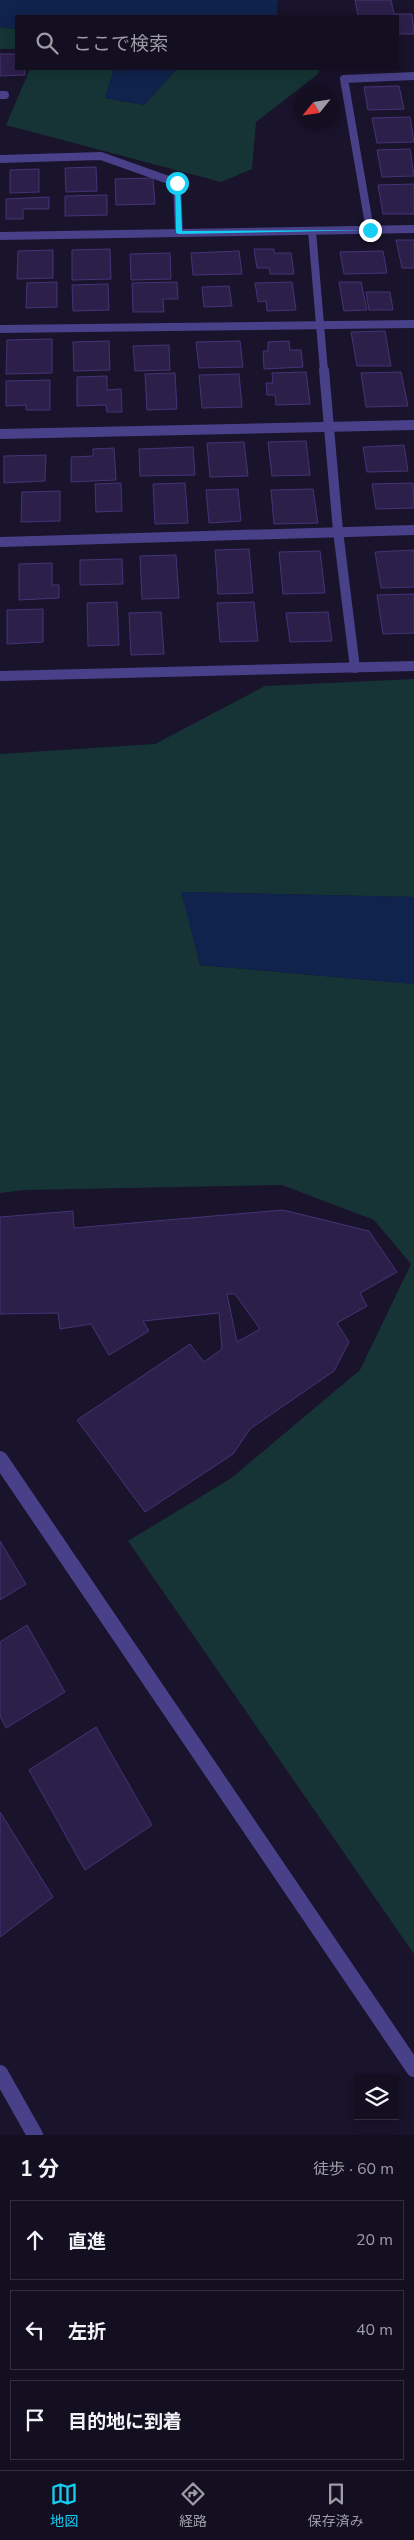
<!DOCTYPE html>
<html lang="ja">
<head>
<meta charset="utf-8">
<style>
	body { margin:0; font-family:"Nunito Sans","Noto Sans JP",sans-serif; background:#201c2d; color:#f1f3f6 }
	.controls { position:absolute; right:15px; bottom:15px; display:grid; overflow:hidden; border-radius:0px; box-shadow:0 2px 12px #0003 }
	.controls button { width:45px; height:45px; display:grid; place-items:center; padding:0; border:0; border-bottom:1px solid #322e3e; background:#130e20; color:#f1f3f6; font:25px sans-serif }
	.compass { position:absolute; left:294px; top:85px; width:45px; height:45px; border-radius:50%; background:#130e20; box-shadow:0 2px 12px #0003; rotate:240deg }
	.stop { position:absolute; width:15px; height:15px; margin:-11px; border:4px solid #15cef4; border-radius:50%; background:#fff }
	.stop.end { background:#15cef4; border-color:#fff; box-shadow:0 1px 5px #0008 }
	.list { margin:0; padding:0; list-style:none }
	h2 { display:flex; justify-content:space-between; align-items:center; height:65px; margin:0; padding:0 20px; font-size:21px }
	h2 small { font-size:16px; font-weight:400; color:#9d9ca5 }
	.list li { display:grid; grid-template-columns:32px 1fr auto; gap:15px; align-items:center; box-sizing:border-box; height:80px; margin:0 10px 10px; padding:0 10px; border:1px solid #322e3e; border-radius:0px }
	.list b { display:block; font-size:19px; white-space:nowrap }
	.list em { font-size:16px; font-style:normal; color:#9d9ca5 }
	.icon { flex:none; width:28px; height:28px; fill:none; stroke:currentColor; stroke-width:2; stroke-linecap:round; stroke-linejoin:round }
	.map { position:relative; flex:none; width:414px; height:2135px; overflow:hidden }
	.search { position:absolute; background:#130e20; box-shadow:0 2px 12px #0003; left:15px; right:15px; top:15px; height:55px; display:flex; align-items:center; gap:12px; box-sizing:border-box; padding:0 18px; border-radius:0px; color:#9d9ca5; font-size:19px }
	.sheet { height:335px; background:#130e20 }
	nav { display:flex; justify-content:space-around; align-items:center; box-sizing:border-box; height:70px; border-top:1px solid #322e3e; background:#130e20; font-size:14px; color:#9d9ca5 }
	nav a { display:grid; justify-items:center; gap:2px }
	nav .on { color:#15cef4 }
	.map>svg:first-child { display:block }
	.green { fill:#163435 }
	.water { fill:#10234c }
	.building { fill:#2c204b; stroke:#453376; fill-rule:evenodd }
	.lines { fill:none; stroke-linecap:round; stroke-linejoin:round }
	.minor-far2 { stroke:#484088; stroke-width:8 }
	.minor-far1 { stroke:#484088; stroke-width:10 }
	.minor { stroke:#484088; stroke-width:16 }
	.tertiary { stroke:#484088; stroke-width:16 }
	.route { fill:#15cef4 }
</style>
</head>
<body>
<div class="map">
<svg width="414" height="2135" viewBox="0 0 414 2135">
	<rect width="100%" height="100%" fill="#19132b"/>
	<g class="green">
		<polygon points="0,27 16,29 16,49 0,49"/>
		<polygon points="30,69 114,69 105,98 144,105 177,69 320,69 318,74 256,122 252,169 221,182 6,125"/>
		<polygon points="414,679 414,897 182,892 200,965 414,984 414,1954 128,1541 230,1479 360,1370 411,1264 374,1220 282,1185 25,1190 0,1193 0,754 155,744 265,686"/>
	</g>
	<g class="water">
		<polygon points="0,0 278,0 277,16 16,16 16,29 0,27"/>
		<polygon points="114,69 177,69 144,105 105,98"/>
		<polygon points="181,892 414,897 414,984 200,965"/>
	</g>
	<g class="building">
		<polygon points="355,0 391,0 394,14 412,14 414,34 398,34 398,16 342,16 358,16"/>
		<polygon points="0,54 16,54 16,69 25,69 25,75 0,76"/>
		<polygon points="399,86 404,109 368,110 364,87"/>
		<polygon points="410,117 414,142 377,143 372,118"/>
		<polygon points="410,149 414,176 382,177 377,150"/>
		<polygon points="96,167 97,191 66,192 65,168"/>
		<polygon points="39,169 39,192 10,193 10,170"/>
		<polygon points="153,178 155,204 116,205 115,179"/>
		<polygon points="414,184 414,214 383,214 378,185"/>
		<polygon points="107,195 107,215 65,216 65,196"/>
		<polygon points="49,197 49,209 23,209 23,219 6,219 6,199"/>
		<polygon points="396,240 414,240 414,268 402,268"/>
		<polygon points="110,249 111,279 72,280 72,250"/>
		<polygon points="254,249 274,249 274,253 291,253 294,274 270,274 269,268 257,268"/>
		<polygon points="53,250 53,278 17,279 18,251"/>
		<polygon points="239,251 242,274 193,275 191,253"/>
		<polygon points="383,251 387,273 344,274 340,252"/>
		<polygon points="170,253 171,279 131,280 130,254"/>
		<polygon points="57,282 57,307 26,308 27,283"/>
		<polygon points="177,282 178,299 163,299 164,312 133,312 132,283"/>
		<polygon points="292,282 296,310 267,311 266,301 258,302 255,283"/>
		<polygon points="339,282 361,282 367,310 344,311"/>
		<polygon points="108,284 109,310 73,311 72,285"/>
		<polygon points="229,286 232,306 204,307 202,287"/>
		<polygon points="366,292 390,292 393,310 369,310"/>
		<polygon points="385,331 391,366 357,366 351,332"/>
		<polygon points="52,339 52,373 6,374 7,340"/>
		<polygon points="109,341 110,370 74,371 73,342"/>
		<polygon points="240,341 243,367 199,368 196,342"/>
		<polygon points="289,341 290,350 301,350 303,367 264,369 263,351 268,351 268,342"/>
		<polygon points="169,345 170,370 135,371 133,346"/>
		<polygon points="306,372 310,404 276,405 275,395 267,395 266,383 273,383 272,373"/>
		<polygon points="401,372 408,406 366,407 361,373"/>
		<polygon points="175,373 177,409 147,410 145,374"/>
		<polygon points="239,374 242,407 202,408 199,375"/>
		<polygon points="107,376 107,390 121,389 122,412 107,412 106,405 77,406 77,377"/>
		<polygon points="50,380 50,410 26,410 26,405 6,406 6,381"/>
		<polygon points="306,441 310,475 272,476 268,442"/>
		<polygon points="244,442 248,476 210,477 207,443"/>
		<polygon points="404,445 408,471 367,472 363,447"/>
		<polygon points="193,447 195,475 140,476 139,449"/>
		<polygon points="114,448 116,480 71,482 71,457 93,456 93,449"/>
		<polygon points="46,455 45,481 4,483 4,456"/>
		<polygon points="121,483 122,511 96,512 95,484"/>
		<polygon points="185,483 188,523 155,524 153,484"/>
		<polygon points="413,483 414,508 376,509 372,484"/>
		<polygon points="238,489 241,521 209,523 206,490"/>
		<polygon points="313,489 318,523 274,524 271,490"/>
		<polygon points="60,491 60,521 21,522 22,492"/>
		<polygon points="249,549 253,593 218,594 215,550"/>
		<polygon points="414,550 414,587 381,588 375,552"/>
		<polygon points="320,551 325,593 283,594 279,552"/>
		<polygon points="176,555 179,598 142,599 140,556"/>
		<polygon points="122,559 123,584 80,585 80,560"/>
		<polygon points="52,563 52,585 59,585 59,598 19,600 19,564"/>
		<polygon points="414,594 414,633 383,634 377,595"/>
		<polygon points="117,602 119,645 88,646 87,603"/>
		<polygon points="254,602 258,641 220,642 217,603"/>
		<polygon points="43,609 43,642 7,644 7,610"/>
		<polygon points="161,612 164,654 131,655 129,613"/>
		<polygon points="328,612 332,641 290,642 286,613"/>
		<path d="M283,1210L369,1231L397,1272L360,1293L367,1306L337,1323L349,1342L334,1371L250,1429L233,1454L145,1512L77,1420L190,1344L204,1362L222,1349L219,1313L143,1321L149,1331L109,1355L91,1324L60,1329L58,1313L0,1314V1217L73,1211L74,1228ZM227,1294H235L260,1329L237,1342Z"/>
		<polygon points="0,1541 26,1584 0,1600"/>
		<polygon points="27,1625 65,1692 6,1728 0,1716 0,1642"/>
		<polygon points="96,1727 152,1825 85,1870 29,1770"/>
		<polygon points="0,1812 53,1897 0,1937"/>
	</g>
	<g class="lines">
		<g class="minor-far2">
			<polyline points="0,95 5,95"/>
			<polyline points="0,159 101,156 177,183 179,233"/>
			<polyline points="370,230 344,79 414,76"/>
			<polyline points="312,231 324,371"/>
			<polyline points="0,236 414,229"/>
			<polyline points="0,329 414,324"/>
		</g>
		<g class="minor-far1">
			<polyline points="324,370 338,531 355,668"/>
			<polyline points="0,434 414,425"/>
			<polyline points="0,542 414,530"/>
			<polyline points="0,676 414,666"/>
		</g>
		<polyline class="minor" points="0,2073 35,2135"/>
		<polyline class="tertiary" points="0,1459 414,2069"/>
	</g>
	<polygon class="route" points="175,182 180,183 182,231 373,230 179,234 176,233"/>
</svg>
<div class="controls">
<button><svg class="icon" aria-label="layers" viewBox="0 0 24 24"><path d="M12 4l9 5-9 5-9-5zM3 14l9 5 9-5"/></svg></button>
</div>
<svg class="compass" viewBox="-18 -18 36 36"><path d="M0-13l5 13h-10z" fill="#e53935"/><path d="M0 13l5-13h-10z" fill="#9d9ca5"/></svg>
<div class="stop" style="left:177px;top:183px"></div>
<div class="stop end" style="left:370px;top:230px"></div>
<div class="search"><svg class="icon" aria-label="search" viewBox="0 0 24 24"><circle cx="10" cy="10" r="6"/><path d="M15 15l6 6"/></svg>ここで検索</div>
</div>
<section class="sheet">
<h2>1 分<small>徒歩 · 60 m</small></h2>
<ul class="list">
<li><svg class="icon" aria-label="ahead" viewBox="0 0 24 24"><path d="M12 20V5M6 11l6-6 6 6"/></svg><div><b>直進</b></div><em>20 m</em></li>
<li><svg class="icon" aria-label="left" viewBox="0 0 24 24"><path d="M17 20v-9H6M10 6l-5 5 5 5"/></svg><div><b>左折</b></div><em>40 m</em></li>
<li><svg class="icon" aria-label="arrive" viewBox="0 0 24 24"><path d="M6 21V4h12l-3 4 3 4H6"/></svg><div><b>目的地に到着</b></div></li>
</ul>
</section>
<nav>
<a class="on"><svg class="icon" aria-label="map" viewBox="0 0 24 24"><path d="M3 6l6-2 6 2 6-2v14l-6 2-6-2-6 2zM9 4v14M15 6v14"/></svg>地図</a>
<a><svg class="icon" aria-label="directions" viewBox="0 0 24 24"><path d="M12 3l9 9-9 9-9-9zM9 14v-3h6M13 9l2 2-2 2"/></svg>経路</a>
<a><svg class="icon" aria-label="saved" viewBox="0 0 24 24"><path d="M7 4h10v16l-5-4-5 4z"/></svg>保存済み</a>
</nav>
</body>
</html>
